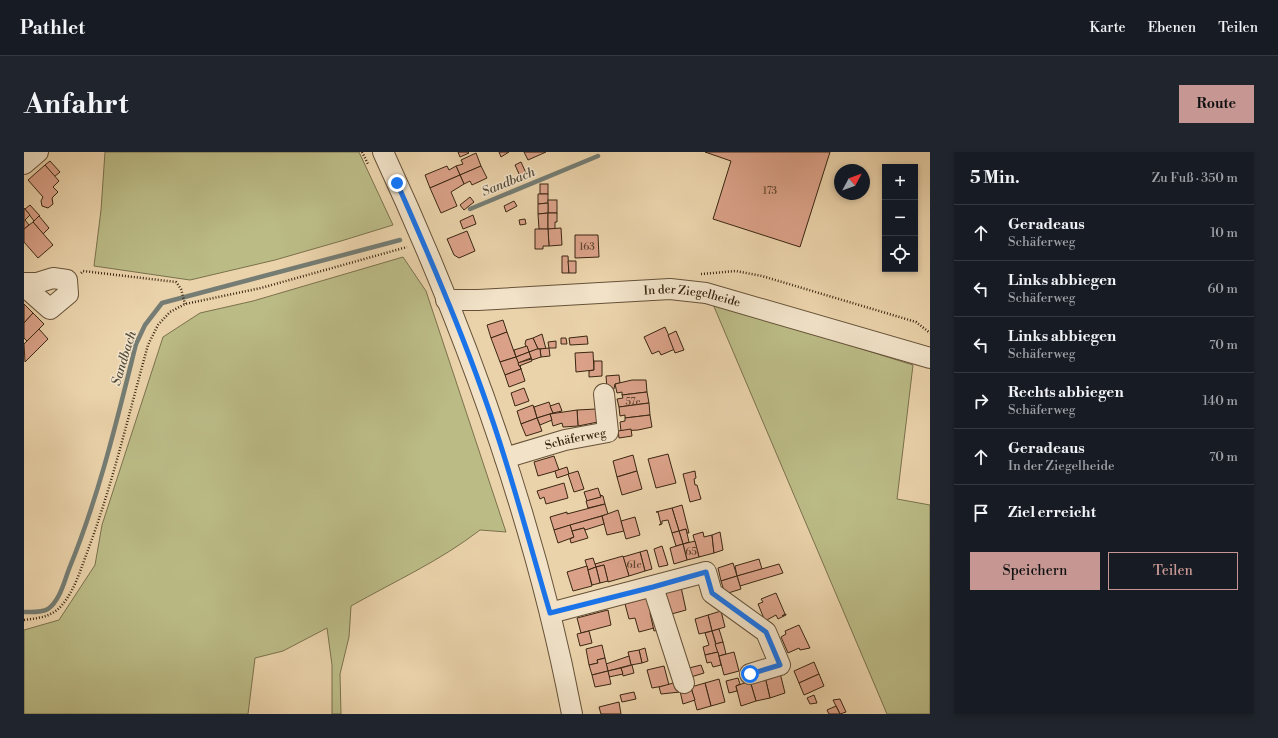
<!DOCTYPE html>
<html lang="de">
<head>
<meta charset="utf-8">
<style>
	body { margin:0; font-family:"Libre Bodoni",serif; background:#20242c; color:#f1f3f6 }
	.controls { position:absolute; right:12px; top:12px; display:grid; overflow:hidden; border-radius:0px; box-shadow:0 2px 6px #0003 }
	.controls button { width:36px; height:36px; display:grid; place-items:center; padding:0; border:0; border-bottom:1px solid #363941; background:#171b24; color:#f1f3f6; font:20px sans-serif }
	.compass { position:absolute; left:810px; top:12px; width:36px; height:36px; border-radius:50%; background:#171b24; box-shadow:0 2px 6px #0003; rotate:49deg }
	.stop { position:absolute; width:12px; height:12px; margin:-9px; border:3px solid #1a73e8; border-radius:50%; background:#fff }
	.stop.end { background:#1a73e8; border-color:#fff; box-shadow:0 1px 4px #0008 }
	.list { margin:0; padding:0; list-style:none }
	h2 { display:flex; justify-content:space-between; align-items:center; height:52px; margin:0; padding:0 16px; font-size:17px }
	h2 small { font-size:13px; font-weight:400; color:#9ea1a6 }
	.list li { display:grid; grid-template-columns:26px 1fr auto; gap:12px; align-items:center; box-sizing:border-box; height:56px; padding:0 16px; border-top:1px solid #363941 }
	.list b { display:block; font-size:15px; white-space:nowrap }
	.list p { margin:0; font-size:13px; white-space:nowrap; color:#9ea1a6 }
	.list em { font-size:13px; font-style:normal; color:#9ea1a6 }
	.actions { display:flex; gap:8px; padding:12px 16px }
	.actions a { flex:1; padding:9px 0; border:1px solid #c59692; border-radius:0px; text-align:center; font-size:14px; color:#c59692 }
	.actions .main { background:#c59692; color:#111 }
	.icon { flex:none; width:22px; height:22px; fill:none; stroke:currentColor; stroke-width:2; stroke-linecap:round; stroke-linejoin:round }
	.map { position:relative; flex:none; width:906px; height:562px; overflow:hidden; border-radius:0px }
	header { display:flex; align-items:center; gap:24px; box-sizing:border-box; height:56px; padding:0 20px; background:#171b24; border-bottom:1px solid #363941 }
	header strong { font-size:19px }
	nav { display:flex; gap:22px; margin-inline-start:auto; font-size:14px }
	.intro { display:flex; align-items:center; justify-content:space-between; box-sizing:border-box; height:96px; padding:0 24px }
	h1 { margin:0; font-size:28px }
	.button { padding:10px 18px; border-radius:0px; background:#c59692; color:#111; font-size:14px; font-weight:700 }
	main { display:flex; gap:24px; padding:0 24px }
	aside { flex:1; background:#171b24; border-radius:0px; box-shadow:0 2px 6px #0003 }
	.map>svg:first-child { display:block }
	.green { fill:#bbbb86; stroke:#7a714c }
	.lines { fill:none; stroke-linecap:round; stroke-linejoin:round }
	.stream { stroke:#747c73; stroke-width:4.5 }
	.building { fill:#daa188; stroke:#3a2712 }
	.minor-casing { stroke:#665238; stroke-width:22 }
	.path { stroke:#3a2712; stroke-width:2.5; stroke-dasharray:1 2; stroke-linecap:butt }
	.minor { stroke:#f1e2c8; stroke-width:20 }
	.route { stroke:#1a73e8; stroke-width:5 }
	.labels { text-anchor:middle; stroke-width:3; stroke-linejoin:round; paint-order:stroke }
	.number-label { font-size:10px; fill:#624630 }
	.street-label { font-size:12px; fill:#3a2712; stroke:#f1e2c8 }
	.water-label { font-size:13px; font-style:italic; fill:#524a3a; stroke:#f1e2c8 }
</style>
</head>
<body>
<header>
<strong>Pathlet</strong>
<nav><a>Karte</a><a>Ebenen</a><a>Teilen</a></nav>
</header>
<div class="intro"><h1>Anfahrt</h1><a class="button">Route</a></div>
<main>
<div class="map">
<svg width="906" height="562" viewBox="0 0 906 562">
	<rect width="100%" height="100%" fill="#ead2aa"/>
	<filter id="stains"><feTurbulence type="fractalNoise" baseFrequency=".005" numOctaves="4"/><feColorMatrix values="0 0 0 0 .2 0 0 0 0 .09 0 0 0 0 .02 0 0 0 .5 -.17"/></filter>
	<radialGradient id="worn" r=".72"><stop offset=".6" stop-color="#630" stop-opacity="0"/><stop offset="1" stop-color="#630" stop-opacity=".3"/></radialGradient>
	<g class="green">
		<polygon points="81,0 335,0 369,73 317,89 251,108 166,128 70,114 77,58"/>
		<path d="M379,105L402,139L482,380L456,378C416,409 371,429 327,454L325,485L316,522L317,562H308V513L303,476L259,499L231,506L224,562H0V478L35,468L71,413L78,373L139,185L176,161L229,149Z"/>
		<polygon points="688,150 889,213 873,347 906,353 906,562 863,562"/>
	</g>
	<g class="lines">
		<g class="stream">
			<polyline points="446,57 574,4"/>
			<path d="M0,460C7,460 17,461 24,457C36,448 40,430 45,417C75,344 93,268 112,192L121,173L138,151L376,88"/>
		</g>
	</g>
	<g class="building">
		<polygon points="434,0 444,0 445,1 436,5"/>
		<polygon points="475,0 485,0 477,5"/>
		<polygon points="500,0 522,0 504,8"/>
		<polygon points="681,0 806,0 776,95 689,67 707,9"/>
		<polygon points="452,1 457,14 436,23 432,14 439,12 437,8"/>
		<polygon points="26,9 36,20 30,25 21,13"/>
		<polygon points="497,10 502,21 496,24 491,13"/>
		<polygon points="21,13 35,29 29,35 34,40 28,46 29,52 24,56 18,54 17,49 19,45 4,28"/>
		<polygon points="423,14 425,18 432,14 436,23 406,36 401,23"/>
		<polygon points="457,14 463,26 448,33 446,29 440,32 436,23"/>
		<polygon points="436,23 440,32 427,40 433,54 417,61 406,36"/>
		<rect x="516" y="32" width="8" height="10"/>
		<polygon points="514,42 524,42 524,51 514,52"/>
		<polygon points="446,45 450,50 440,58 436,53"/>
		<rect x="524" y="48" width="9" height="13"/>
		<polygon points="490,49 493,54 482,60 480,54"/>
		<polygon points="524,51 524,61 514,62 514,52"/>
		<polygon points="6,53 16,64 10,69 1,57"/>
		<polygon points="0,56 6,63 1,68 5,73 0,77"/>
		<polygon points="524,61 524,77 515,77 514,62"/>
		<polygon points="524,61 533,61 533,70 531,70 531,77 524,77"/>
		<polygon points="449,63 452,72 439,77 436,69"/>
		<polygon points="15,64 25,76 19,82 9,70"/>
		<polygon points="501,67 502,72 496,73 495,68"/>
		<polygon points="9,70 29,93 14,106 0,90 0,77"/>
		<polygon points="537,76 538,93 525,94 524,77"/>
		<polygon points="511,77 524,77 525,94 519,94 519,97 511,97"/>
		<polygon points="443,79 451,99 435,106 430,103 423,87"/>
		<polygon points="551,83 574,83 575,105 551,106"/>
		<polygon points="538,104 544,104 545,121 538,121"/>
		<polygon points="544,109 552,109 552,121 545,121"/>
		<polygon points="0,152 9,161 0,171"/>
		<polygon points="9,161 20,172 3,189 0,186 0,171"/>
		<polygon points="479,168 483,180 467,186 463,173"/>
		<polygon points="641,175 651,197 637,203 635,199 628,202 620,185"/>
		<polygon points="15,177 24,187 1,210 0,192"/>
		<polygon points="652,179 660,198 651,201 644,183"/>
		<polygon points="483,180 492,205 476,210 467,186"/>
		<polygon points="518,182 522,197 514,197 509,186"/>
		<polygon points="563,184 564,192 546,193 545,186"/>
		<polygon points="509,186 514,197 505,200 501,192 502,188"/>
		<polygon points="537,186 542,186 543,192 537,192"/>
		<polygon points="532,189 532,196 525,196 524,190"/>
		<polygon points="503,194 505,200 492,205 490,198"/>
		<polygon points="525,196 526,204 517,205 516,197"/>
		<polygon points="513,197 516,197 517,205 508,208 505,200"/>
		<polygon points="505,200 507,206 494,211 492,205"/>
		<polygon points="569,200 570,218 552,220 551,201"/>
		<polygon points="492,205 497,217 481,223 476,210"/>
		<polygon points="507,207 508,209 495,214 494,211"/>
		<polygon points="570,209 578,209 578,224 565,225 565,219 570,218"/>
		<polygon points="496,214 501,229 485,235 481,223 497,217"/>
		<polygon points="595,223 596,231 591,232 590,237 583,237 582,224"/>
		<polygon points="608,228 622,228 623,240 598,243 598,240 593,241 591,232"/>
		<polygon points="500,236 505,249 491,254 487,241"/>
		<polygon points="623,240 625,251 595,255 593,247 599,246 598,243"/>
		<polygon points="525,250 529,261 513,266 510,255"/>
		<polygon points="535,251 538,259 529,261 526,254"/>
		<polygon points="625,251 626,263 601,266 601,263 596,264 595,255"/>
		<polygon points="509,253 513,266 497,272 493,259"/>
		<polygon points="572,257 574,270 554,274 553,258"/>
		<polygon points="553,258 554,274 539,275 538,271 529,274 526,262"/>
		<polygon points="526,262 528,268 516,273 513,266"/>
		<polygon points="626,263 628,275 614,278 597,279 596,270 601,269 601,266"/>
		<polygon points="513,266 518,279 502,284 497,272"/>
		<polygon points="607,277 608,284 595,286 594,279"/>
		<polygon points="644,302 652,331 632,336 624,307"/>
		<polygon points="609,303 613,319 593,325 589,309"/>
		<polygon points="530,304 535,318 514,324 510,310"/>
		<polygon points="543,315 545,322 533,326 531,319"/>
		<polygon points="554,319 560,337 550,340 544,322"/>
		<polygon points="613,319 618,337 598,343 593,325"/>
		<polygon points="671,319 672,326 670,327 671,333 673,333 677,347 666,350 659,322"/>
		<polygon points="540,331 544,346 522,352 520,345 516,347 513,339"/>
		<polygon points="574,336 577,345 563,349 560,340"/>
		<polygon points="576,343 579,344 581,352 564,356 562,349 577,345"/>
		<polygon points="581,352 584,362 530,378 526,365 543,360 543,362"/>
		<polygon points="658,353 665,381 663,381 662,377 655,379 648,356"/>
		<polygon points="648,356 655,379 648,381 644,368 638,369 638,372 635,373 637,372 634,360 632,360"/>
		<polygon points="594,358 600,379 583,383 578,364"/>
		<polygon points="578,364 580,372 561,378 560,376 548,379 546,373"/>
		<polygon points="611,365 616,383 602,387 597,369"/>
		<polygon points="546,373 550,385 534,391 530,378"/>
		<polygon points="560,376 564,386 547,391 546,387 550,385 548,379"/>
		<polygon points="662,377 665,390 659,392 655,379"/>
		<polygon points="655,379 659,392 652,394 648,381"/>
		<polygon points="679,380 680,385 688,383 690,401 675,405 669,383"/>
		<polygon points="696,380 699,398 690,401 688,383"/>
		<polygon points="671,389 675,405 663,408 659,392"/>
		<polygon points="659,392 663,408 650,412 646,396"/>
		<polygon points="638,394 644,413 635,415 630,397"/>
		<polygon points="623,398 628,417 621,419 616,400"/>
		<polygon points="616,400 621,419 605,424 599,405"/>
		<polygon points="599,404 605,424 584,430 580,413 572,415 571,412"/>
		<polygon points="569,406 572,415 564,418 561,408"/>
		<polygon points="735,407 738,417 713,424 711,414"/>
		<polygon points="709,411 713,424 697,429 694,416"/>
		<polygon points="755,412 759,421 716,434 713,424"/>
		<polygon points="580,413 584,429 576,431 572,415"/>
		<polygon points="563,414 568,434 549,439 543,420"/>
		<polygon points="572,415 576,431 568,433 564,418"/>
		<polygon points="713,424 717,437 701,442 697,429"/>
		<polygon points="657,435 662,458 644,463 638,440"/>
		<polygon points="752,441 761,462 758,464 762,462 762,463 754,467 752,463 741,469 734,452 739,450 737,447"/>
		<polygon points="623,446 630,476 615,480 611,466 605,467 601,452"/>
		<polygon points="584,458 587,473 557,481 553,466"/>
		<polygon points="697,459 701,475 688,479 684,463"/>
		<polygon points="626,461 627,461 638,477 630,479"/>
		<polygon points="684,463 688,479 675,482 671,467"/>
		<polygon points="775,473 786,496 776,498 775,496 764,501 757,485 762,482 761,479"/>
		<polygon points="695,477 699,490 692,492 688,479"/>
		<polygon points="565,479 568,491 556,494 553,482"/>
		<polygon points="688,479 694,500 681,503 679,495 685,493 681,481"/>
		<polygon points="699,490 702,502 695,504 691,492"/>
		<polygon points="578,493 581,506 573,508 574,511 565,513 562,497"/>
		<polygon points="621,496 624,509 618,511 615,498"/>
		<polygon points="615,498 618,511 607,513 604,500"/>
		<polygon points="694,500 697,513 689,515 687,510 683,511 681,503"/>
		<polygon points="710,500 715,519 700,523 695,504"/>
		<polygon points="605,504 607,513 584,519 582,512"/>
		<polygon points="581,506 584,519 568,523 565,513 574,511 573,508"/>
		<polygon points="790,510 795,522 775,531 770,519"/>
		<polygon points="608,513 610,521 599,524 597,516"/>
		<polygon points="677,513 680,521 667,525 665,516"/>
		<polygon points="640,514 645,533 628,536 623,518"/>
		<polygon points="597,516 599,522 585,525 584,519"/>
		<polygon points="584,519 587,532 571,535 568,523"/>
		<polygon points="756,521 761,541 746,546 741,525"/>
		<polygon points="795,522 800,534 780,543 775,531"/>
		<polygon points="741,525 746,546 732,549 726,529"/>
		<polygon points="714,526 716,532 712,534 713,539 705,541 702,529"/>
		<polygon points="695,527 701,550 687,554 681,531"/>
		<polygon points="726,529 732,549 717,554 712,534"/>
		<polygon points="653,530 656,540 637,542 635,535"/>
		<polygon points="681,531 687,554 673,558 667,535"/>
		<polygon points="667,536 671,548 659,552 656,539"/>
		<polygon points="610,540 612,547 598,550 596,543"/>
		<polygon points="790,543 793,551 786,552 783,546"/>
		<polygon points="816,547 822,560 816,562 809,548"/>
		<polygon points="595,550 597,562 577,562 575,555"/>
		<polygon points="812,554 816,562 805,562 803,558"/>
	</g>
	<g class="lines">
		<defs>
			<g id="minor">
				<path d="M359,0C442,179 511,368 548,562"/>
				<polyline points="0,12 14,0"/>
				<polyline points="0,131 13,131 29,126 43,128 44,142 26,157 0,134"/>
				<path id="s1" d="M422,148H454L646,137L682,141L906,206"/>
				<path id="s2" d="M481,306L541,288L584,280L580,242"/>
				<polyline points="629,435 660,531"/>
				<polyline points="526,461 682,420 688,441 742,480 756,513 726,522"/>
			</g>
		</defs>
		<use href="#minor" class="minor-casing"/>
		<g class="path">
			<polyline points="338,0 344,12"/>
			<polyline points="57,121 59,119 152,130 157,137 161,152"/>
			<polyline points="677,122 712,119 738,124 892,170 906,181"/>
			<path d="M0,468C15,466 28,465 38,453C51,438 57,416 64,398C89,331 105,261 124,193L134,173L146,160L161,152L237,136L383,95"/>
		</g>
		<use href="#minor" class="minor"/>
	</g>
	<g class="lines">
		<path class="route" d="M373,31C413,121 452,213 481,307C497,358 511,410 526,461L629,435L682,420L688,441L742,480L756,513L726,522"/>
	</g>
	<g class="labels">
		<g class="number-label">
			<text x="746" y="42">173</text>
			<text x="563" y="98">163</text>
			<text x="609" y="253">57c</text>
			<text x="667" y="403">65</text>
			<text x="610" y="416">61c</text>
		</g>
		<g class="street-label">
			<text dy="4" stroke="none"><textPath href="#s1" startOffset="247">In der Ziegelheide</textPath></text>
			<text dy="4" stroke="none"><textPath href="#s2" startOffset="73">Schäferweg</textPath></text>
		</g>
		<g class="water-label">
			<text transform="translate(484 29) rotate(-22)" y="5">Sandbach</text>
			<text transform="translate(99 206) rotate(-73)" y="5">Sandbach</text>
		</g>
	</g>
	<rect width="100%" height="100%" filter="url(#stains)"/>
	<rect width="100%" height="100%" fill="url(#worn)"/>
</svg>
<div class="controls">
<button>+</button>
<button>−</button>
<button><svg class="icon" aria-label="locate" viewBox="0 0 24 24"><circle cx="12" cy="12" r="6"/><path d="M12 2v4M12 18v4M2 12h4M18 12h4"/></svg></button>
</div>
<svg class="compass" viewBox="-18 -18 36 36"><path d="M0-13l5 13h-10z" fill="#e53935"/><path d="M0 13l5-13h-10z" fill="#9ea1a6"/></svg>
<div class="stop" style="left:726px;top:522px"></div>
<div class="stop end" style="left:373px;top:31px"></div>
</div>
<aside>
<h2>5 Min.<small>Zu Fuß · 350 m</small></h2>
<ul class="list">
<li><svg class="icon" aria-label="ahead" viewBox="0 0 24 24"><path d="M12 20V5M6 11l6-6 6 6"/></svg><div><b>Geradeaus</b><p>Schäferweg</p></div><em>10 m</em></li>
<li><svg class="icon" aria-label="left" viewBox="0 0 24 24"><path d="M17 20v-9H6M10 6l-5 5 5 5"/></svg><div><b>Links abbiegen</b><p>Schäferweg</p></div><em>60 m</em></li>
<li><svg class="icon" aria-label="left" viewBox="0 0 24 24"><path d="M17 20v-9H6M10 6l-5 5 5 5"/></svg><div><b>Links abbiegen</b><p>Schäferweg</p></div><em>70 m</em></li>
<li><svg class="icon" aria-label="right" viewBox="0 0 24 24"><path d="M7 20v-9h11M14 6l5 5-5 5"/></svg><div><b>Rechts abbiegen</b><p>Schäferweg</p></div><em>140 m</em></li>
<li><svg class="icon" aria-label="ahead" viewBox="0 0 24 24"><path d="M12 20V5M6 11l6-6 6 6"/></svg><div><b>Geradeaus</b><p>In der Ziegelheide</p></div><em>70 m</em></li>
<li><svg class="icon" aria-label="arrive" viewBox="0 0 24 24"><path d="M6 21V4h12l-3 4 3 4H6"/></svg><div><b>Ziel erreicht</b></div></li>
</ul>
<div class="actions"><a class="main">Speichern</a><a>Teilen</a></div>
</aside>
</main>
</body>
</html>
